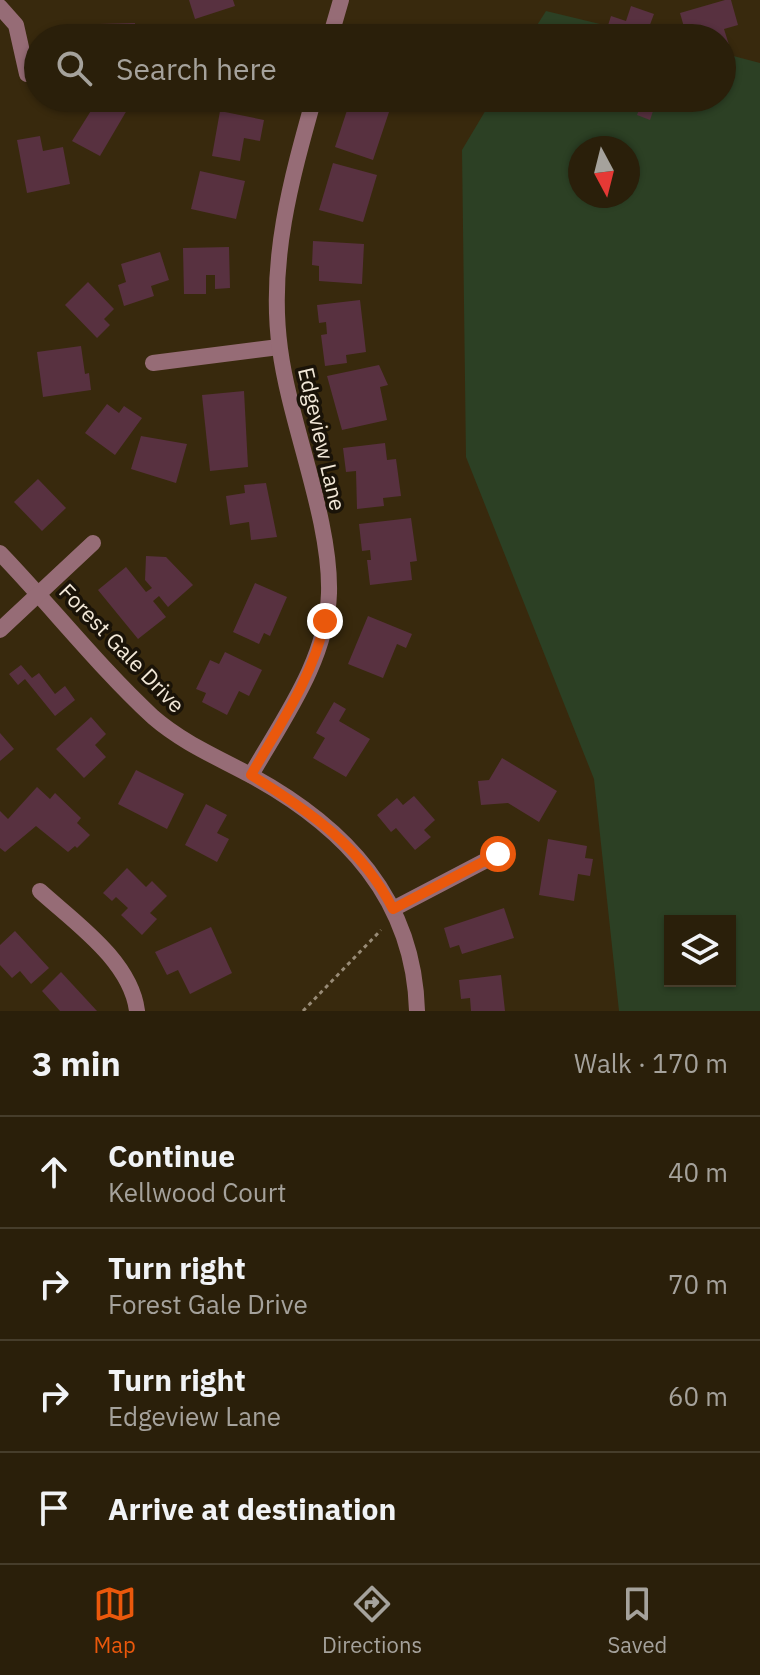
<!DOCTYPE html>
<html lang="en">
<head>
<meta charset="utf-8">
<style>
	body { margin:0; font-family:"IBM Plex Sans",sans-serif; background:#362c18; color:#f1f3f6 }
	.controls { position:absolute; right:24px; bottom:24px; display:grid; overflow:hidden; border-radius:0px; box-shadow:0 2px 6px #0004 }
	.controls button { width:72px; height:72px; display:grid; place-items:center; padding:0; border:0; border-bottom:2px solid #463d2b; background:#2a1f0a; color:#f1f3f6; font:40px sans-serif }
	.compass { position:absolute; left:568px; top:136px; width:72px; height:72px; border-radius:50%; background:#2a1f0a; box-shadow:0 2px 6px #0004; rotate:173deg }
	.stop { position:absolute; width:24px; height:24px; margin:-18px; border:6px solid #ea580c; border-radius:50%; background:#fff }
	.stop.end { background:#ea580c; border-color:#fff; box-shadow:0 2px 8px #0008 }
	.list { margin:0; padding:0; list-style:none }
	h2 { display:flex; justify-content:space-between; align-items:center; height:104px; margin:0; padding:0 32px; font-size:34px }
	h2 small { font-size:26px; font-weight:400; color:#a5a29c }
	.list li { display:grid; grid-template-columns:52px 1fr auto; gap:24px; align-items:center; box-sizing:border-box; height:112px; padding:0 32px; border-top:2px solid #463d2b }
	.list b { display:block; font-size:30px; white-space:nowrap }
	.list p { margin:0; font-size:26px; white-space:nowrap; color:#a5a29c }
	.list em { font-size:26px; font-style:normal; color:#a5a29c }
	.icon { flex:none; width:44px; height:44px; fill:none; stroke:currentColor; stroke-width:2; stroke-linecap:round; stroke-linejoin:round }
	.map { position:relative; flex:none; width:760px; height:1011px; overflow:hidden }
	.search { position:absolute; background:#2a1f0a; box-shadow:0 2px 6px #0004; left:24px; right:24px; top:24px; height:88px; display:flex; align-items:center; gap:20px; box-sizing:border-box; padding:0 28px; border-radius:44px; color:#a5a29c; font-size:30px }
	.sheet { height:552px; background:#2a1f0a }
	nav { display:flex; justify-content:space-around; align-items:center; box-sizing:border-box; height:112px; border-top:2px solid #463d2b; background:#2a1f0a; font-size:22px; color:#a5a29c }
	nav a { display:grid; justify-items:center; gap:4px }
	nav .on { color:#ea580c }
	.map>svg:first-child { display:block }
	.green { fill:#2c4024; fill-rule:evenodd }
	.building { fill:#583140 }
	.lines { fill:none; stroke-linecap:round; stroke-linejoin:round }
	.path { stroke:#988b76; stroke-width:3; stroke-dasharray:4 4; stroke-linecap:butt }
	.street { stroke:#966c76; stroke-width:16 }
	.route { stroke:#ea580c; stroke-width:10 }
	.labels { text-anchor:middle; stroke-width:7; stroke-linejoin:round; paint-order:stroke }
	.street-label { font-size:22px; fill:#f2e8d8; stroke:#1a1308 }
</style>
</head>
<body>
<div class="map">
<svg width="760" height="1011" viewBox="0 0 760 1011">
	<rect width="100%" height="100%" fill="#38290d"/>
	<g class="green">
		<polygon points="546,11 658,38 529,38"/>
		<path d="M722,53L760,63V1011H619L594,779L466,457L462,150L493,98H722ZM580,148H628V196H580ZM670,921H730V981H670Z"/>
	</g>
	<g class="building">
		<polygon points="189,0 233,0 235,6 195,19"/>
		<polygon points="725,0 731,0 738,25 724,29 729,45 722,47 722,38 697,38 695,31 686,34 680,13"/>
		<polygon points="631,6 654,14 648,30 655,32 652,38 604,38 611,16 626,21"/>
		<polygon points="135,23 135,38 99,38 99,24"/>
		<polygon points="99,98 106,98 127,110 100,156 72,141"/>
		<polygon points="351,98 390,109 373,160 335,147"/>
		<polygon points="643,100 655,105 650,120 637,115"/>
		<polygon points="220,111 264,120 260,141 244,138 240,161 212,156"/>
		<polygon points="40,136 43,151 63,147 70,184 27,193 17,140"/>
		<polygon points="333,163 377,175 363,222 319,210"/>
		<polygon points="200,171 245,181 236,219 191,209"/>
		<polygon points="313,241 364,244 362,284 319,281 319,266 312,265"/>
		<polygon points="229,247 230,288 215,289 215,275 206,275 206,294 184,294 183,248"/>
		<polygon points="160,252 169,280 151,286 154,296 124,306 118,285 126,282 121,264"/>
		<polygon points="88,282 114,309 104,319 110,325 97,338 65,305"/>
		<polygon points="360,300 366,352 346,355 347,363 325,366 321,335 327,334 326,322 319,323 317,305"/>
		<polygon points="81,346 85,374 89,373 91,390 43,397 37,352"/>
		<polygon points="379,365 388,385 380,387 387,420 342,430 327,376"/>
		<polygon points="244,391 248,467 210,471 202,395"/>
		<polygon points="107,404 119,413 124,406 142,418 115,455 85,433"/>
		<polygon points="141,436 187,444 176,483 131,469"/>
		<polygon points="385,443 387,460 396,459 401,496 383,498 384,506 357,509 356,471 346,472 343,448"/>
		<polygon points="38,479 66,508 42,531 14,502"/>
		<polygon points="266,483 277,537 251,540 249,522 230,525 226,496 245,493 244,485"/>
		<polygon points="411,518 417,561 410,562 412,580 370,585 367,560 371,560 370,550 362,551 359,524"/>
		<polygon points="146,556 166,557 193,585 168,607 159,596 153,601 166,617 138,639 98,590 126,567 146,592 152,588 145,580"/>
		<polygon points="255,583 287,597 270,636 264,633 259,644 233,632"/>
		<polygon points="368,616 412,634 406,648 397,644 383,678 348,664"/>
		<polygon points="225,652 262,670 249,696 239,691 227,715 202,702 206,693 196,689 210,660 219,664"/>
		<polygon points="21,665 32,678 39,673 55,694 65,686 75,700 55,716 25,679 18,685 9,674"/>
		<polygon points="334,702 346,709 339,721 370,739 346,777 313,758 325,738 316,733"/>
		<polygon points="91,717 106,734 95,745 106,757 84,778 56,749"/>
		<polygon points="0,733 14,749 0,761"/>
		<polygon points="502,758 557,791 539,822 508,803 481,805 478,781 489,780"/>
		<polygon points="136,770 184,794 167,829 118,804"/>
		<polygon points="37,787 50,799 55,793 81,818 77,823 90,835 77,848 75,846 68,852 36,826 5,852 0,848 0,811 8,819"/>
		<polygon points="414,796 435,820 424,830 431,837 415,850 396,828 391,832 377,815 397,798 403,805"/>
		<polygon points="206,804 227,815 217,833 229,839 217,862 185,845"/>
		<polygon points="548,839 587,846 585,858 593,859 590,876 578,874 574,901 539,895"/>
		<polygon points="127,868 146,887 152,881 167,896 150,913 157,919 142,935 121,915 128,908 116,897 112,901 103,893"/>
		<polygon points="504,908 514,938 462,954 459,945 450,948 444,928"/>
		<polygon points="211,927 232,973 190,994 178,970 167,975 155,952"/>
		<polygon points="15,931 49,968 31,984 20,971 12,978 0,965 0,945"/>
		<polygon points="61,972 97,1011 60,1011 42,991"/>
		<polygon points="501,975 505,1011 471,1011 470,998 461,999 459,980"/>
	</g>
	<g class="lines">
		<polyline class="path" points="303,1011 381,930"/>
		<g class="street">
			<polyline points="0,7 16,25 27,74"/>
			<polyline points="330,38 341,0"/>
			<polyline points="153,363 279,347"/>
			<path d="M0,553C51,606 99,667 153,717C183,743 217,757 252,776C345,827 414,899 417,1011"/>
			<polyline points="0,630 93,543"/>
			<path d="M251,775C283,719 327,660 329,593C331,519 290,425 280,349C268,262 291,180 314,98"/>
			<path d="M40,891C74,922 131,961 137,1011"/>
			<polyline points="393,909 498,854"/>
		</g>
	</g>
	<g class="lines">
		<path class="route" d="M325,621C313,677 279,726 251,775C309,811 361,846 393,909L498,854"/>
	</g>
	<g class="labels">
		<g class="street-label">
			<text transform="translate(322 439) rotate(77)" y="8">Edgeview Lane</text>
			<text transform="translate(122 648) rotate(46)" y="8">Forest Gale Drive</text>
		</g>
	</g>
</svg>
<div class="controls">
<button><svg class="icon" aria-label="layers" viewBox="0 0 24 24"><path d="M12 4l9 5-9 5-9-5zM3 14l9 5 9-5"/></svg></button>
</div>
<svg class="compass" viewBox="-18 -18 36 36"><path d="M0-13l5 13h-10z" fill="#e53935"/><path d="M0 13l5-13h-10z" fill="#a5a29c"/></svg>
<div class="stop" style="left:498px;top:854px"></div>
<div class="stop end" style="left:325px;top:621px"></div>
<div class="search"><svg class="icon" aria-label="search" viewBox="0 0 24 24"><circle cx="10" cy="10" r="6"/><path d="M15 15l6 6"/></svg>Search here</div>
</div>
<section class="sheet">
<h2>3 min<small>Walk · 170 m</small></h2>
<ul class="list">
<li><svg class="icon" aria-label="ahead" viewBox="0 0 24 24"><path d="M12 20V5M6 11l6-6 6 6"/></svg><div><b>Continue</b><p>Kellwood Court</p></div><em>40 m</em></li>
<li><svg class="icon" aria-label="right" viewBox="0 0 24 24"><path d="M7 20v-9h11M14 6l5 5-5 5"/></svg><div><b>Turn right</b><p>Forest Gale Drive</p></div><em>70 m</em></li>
<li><svg class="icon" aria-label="right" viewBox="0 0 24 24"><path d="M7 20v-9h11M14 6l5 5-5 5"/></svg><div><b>Turn right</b><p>Edgeview Lane</p></div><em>60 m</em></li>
<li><svg class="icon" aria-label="arrive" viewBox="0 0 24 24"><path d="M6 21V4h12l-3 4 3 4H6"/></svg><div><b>Arrive at destination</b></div></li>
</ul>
</section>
<nav>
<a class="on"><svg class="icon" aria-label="map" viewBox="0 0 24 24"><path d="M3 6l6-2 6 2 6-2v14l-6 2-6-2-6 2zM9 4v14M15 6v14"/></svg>Map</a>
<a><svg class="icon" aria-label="directions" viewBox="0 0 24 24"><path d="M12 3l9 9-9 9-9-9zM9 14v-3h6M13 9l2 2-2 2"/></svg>Directions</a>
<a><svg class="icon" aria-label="saved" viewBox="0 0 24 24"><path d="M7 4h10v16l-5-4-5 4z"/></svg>Saved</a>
</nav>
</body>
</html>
